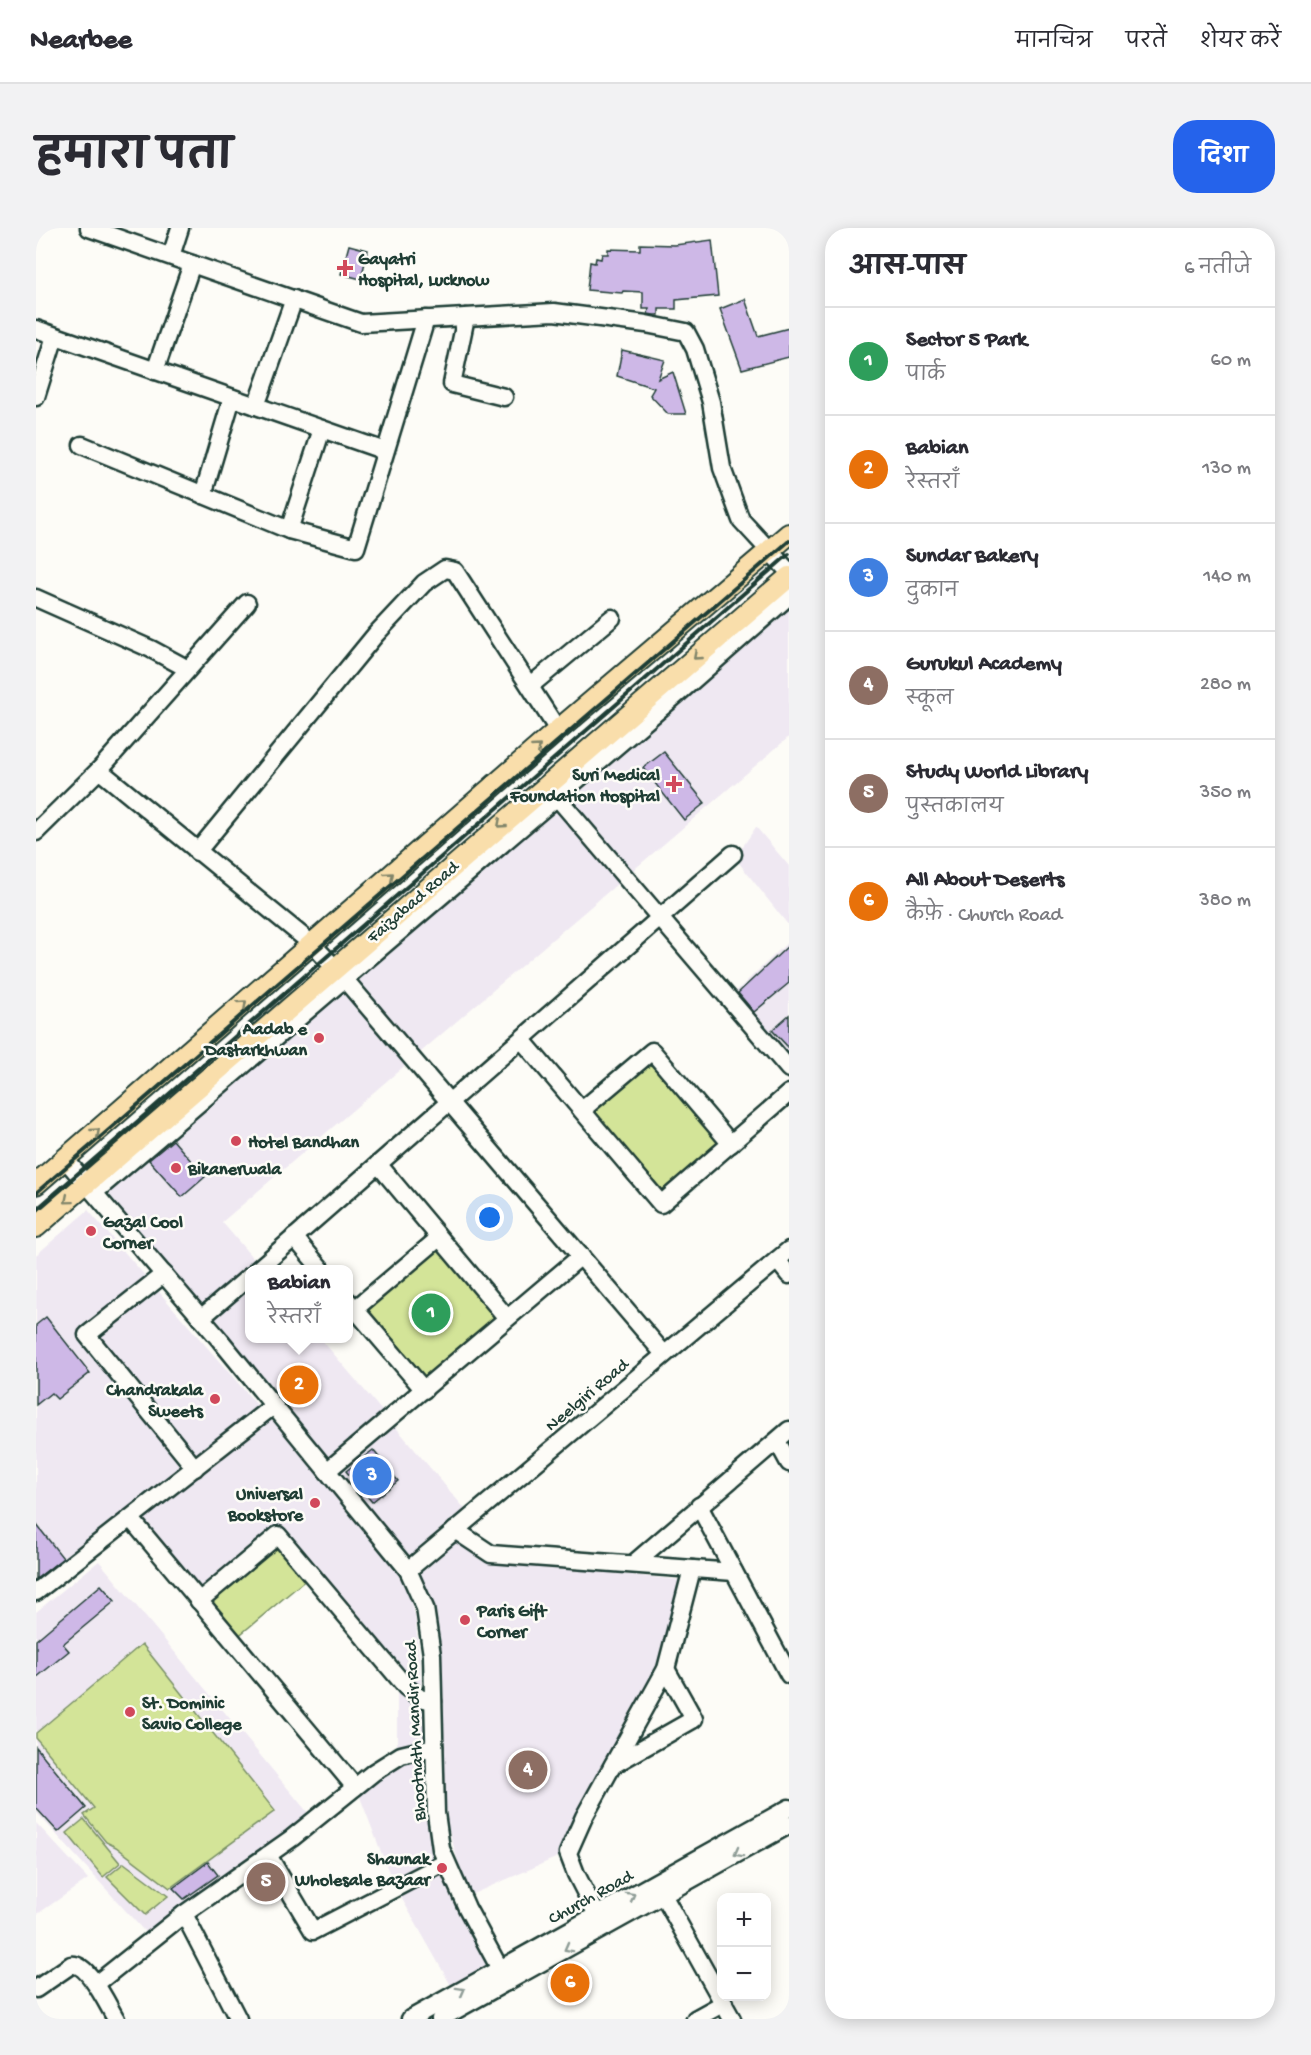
<!DOCTYPE html>
<html lang="hi">
<head>
<meta charset="utf-8">
<style>
	body { margin:0; font-family:"Gochi Hand","Playpen Sans Deva",sans-serif; background:#f2f2f3; color:#2b2b33 }
	.controls { position:absolute; right:18px; bottom:18px; display:grid; overflow:hidden; border-radius:12px; box-shadow:0 3px 15px #0003 }
	.controls button { width:54px; height:54px; display:grid; place-items:center; padding:0; border:0; border-bottom:2px solid #e1e1e2; background:#fff; color:#2b2b33; font:30px sans-serif }
	.you { position:absolute; left:454px; top:990px; width:21px; height:21px; margin:-15px; border:4px solid #fff; border-radius:50%; background:#1a73e8; box-shadow:0 0 0 9px #1a73e833 }
	.badge { display:grid; place-items:center; width:39px; height:39px; border-radius:50%; background:#2563eb; color:#fff; font-size:20px; font-weight:700 }
	.pin { position:absolute; translate:-50% -50%; border:3px solid #fff; box-shadow:0 2px 6px #0006 }
	.popup { position:absolute; left:209px; top:1037px; width:108px; height:78px; box-sizing:border-box; display:grid; place-content:center; border-radius:12px; background:#fff; filter:drop-shadow(0 2px 4px #0005); font-size:20px; white-space:nowrap; color:#7c7c81 }
	.popup b { font-size:22px; color:#2b2b33 }
	.popup::after { content:''; position:absolute; left:50%; top:100%; margin-left:-12px; border:12px solid transparent; border-top-color:#fff }
	.list { margin:0; padding:0; list-style:none }
	h2 { display:flex; justify-content:space-between; align-items:center; height:78px; margin:0; padding:0 24px; font-size:26px }
	h2 small { font-size:20px; font-weight:400; color:#7c7c81 }
	.list li { display:grid; grid-template-columns:39px 1fr auto; gap:18px; align-items:center; box-sizing:border-box; height:108px; padding:0 24px; border-top:2px solid #e1e1e2 }
	.list b { display:block; font-size:22px; white-space:nowrap }
	.list p { margin:0; font-size:20px; white-space:nowrap; color:#7c7c81 }
	.list em { font-size:20px; font-style:normal; color:#7c7c81 }
	.map { position:relative; flex:none; width:753px; height:1791px; overflow:hidden; border-radius:24px }
	header { display:flex; align-items:center; gap:36px; box-sizing:border-box; height:84px; padding:0 30px; background:#fff; border-bottom:2px solid #e1e1e2 }
	header strong { font-size:28px }
	nav { display:flex; gap:33px; margin-inline-start:auto; font-size:21px }
	.intro { display:flex; align-items:center; justify-content:space-between; box-sizing:border-box; height:144px; padding:0 36px }
	h1 { margin:0; font-size:42px }
	.button { padding:15px 27px; border-radius:24px; background:#2563eb; color:#fff; font-size:21px; font-weight:700 }
	main { display:flex; gap:36px; padding:0 36px }
	aside { flex:1; background:#fff; border-radius:24px; box-shadow:0 3px 15px #0003 }
	.map>svg:first-child { display:block }
	.built { fill:#efe8f2 }
	.green { fill:#d3e498; stroke:#799066; stroke-width:1.5 }
	.building { fill:#ceb8e7; stroke:#1f3d34; stroke-width:1.5 }
	.lines { fill:none; stroke-linecap:round; stroke-linejoin:round }
	.minor-casing { stroke:#1f3d34; stroke-width:21 }
	.major-casing { stroke:#1f3d34; stroke-width:24 }
	.minor { stroke:#fdfcf7; stroke-width:16 }
	.major { stroke:#f9deab; stroke-width:20 }
	.rail { stroke:#1f3d34; stroke-width:4 }
	.oneway { stroke:#81856a }
	.oneway2 { stroke:#8e9c96 }
	.poi-dot { fill:#d1495b; stroke:#fdfcf7; stroke-width:2 }
	.labels { text-anchor:middle; stroke-width:5; stroke-linejoin:round; paint-order:stroke }
	.poi-label { font-size:18px; font-weight:bold; fill:#1f3d34; stroke:#fdfcf7; text-anchor:start }
	.street-label { font-size:18px; fill:#1f3d34; stroke:#fdfcf7 }
</style>
</head>
<body>
<header>
<strong>Nearbee</strong>
<nav><a>मानचित्र</a><a>परतें</a><a>शेयर करें</a></nav>
</header>
<div class="intro"><h1>हमारा पता</h1><a class="button">दिशा</a></div>
<main>
<div class="map">
<svg width="753" height="1791" viewBox="0 0 753 1791">
	<rect width="100%" height="100%" fill="#fdfcf7"/>
	<filter id="ink" filterUnits="userSpaceOnUse"><feTurbulence type="fractalNoise" baseFrequency=".0167" numOctaves="2"/><feDisplacementMap in="SourceGraphic" scale="12" xChannelSelector="R" yChannelSelector="G"/><feConvolveMatrix kernelMatrix="1 2 1 2 8 2 1 2 1" color-interpolation-filters="sRGB"/></filter>
	<g filter="url(#ink)">
		<g class="built">
			<polygon points="753,382 753,509 186,994 226,1041 214,1042 214,1110 285,1111 429,1281 371,1331 70,963"/>
			<polygon points="720,599 753,638 753,698 699,630"/>
			<polygon points="753,713 753,834 695,768"/>
			<polygon points="52,982 222,1178 0,1353 0,1027"/>
			<polygon points="239,1188 365,1347 379,1387 386,1462 370,1453 243,1302 164,1363 104,1293"/>
			<polygon points="418,1307 451,1333 645,1352 627,1433 524,1628 432,1668 411,1595 403,1439 381,1342"/>
			<polygon points="63,1333 273,1586 109,1704 0,1584 0,1384"/>
			<polygon points="361,1457 392,1475 396,1599 457,1735 417,1761 357,1655 322,1564 361,1537"/>
			<polygon points="0,1595 52,1651 0,1687"/>
		</g>
		<g class="green">
			<polygon points="613,834 683,914 627,963 557,883"/>
			<polygon points="401,1020 460,1090 389,1149 331,1080"/>
			<polygon points="241,1312 272,1350 200,1410 170,1372"/>
			<polygon points="106,1416 239,1583 134,1660 80,1619 70,1614 48,1587 58,1580 0,1510 0,1505"/>
			<polygon points="48,1591 84,1635 67,1649 31,1605"/>
			<polygon points="88,1635 132,1668 109,1687 71,1649"/>
		</g>
		<g class="building">
			<polygon points="676,12 682,68 640,72 640,81 623,81 623,87 618,87 612,86 613,81 607,81 607,64 587,63 586,65 551,62 554,34 559,35 560,30 565,31 566,26 572,26 572,21 604,22 604,16 639,17"/>
			<polygon points="313,17 332,22 325,51 305,46"/>
			<polygon points="709,71 722,108 753,100 753,129 706,141 684,81"/>
			<polygon points="586,122 629,132 622,151 637,144 650,186 632,186 614,167 618,160 581,148"/>
			<polygon points="628,524 669,575 648,592 607,540"/>
			<polygon points="753,717 753,755 718,784 702,765"/>
			<polygon points="753,787 753,820 736,802"/>
			<polygon points="137,912 169,949 146,969 113,932"/>
			<polygon points="10,1089 54,1145 21,1171 15,1165 0,1177 0,1097"/>
			<polygon points="337,1222 362,1253 336,1274 310,1243"/>
			<polygon points="0,1296 27,1330 0,1351"/>
			<polygon points="65,1357 79,1373 27,1416 33,1423 0,1450 0,1412"/>
			<polygon points="0,1519 50,1580 22,1604 0,1580"/>
			<polygon points="172,1634 182,1647 148,1671 137,1660"/>
		</g>
		<g class="lines">
			<defs>
				<g id="minor">
					<polyline points="53,0 325,95 518,84 610,96 650,104 659,121 675,174 686,240 705,292 753,344"/>
					<polyline points="135,28 144,0"/>
					<polyline points="430,89 416,156 468,169"/>
					<polyline points="0,101 349,223"/>
					<polyline points="119,143 156,36"/>
					<polyline points="0,169 19,108"/>
					<polyline points="220,178 258,71"/>
					<polyline points="46,217 253,302 320,320 390,91"/>
					<polyline points="167,267 196,170"/>
					<polyline points="253,302 286,201"/>
					<polyline points="0,370 115,421 152,441"/>
					<polyline points="494,458 576,390"/>
					<polyline points="63,542 211,375"/>
					<polyline points="514,561 753,841"/>
					<polyline points="0,604 63,542 276,716 299,740 628,1126"/>
					<polyline points="161,624 340,406 388,355 409,341 419,343 522,502"/>
					<polyline points="486,812 625,976 753,865"/>
					<polyline points="546,882 616,823 695,916"/>
					<polyline points="29,931 184,1112 372,1342 389,1380 396,1427 400,1585 405,1621 431,1680 471,1754"/>
					<polyline points="342,936 471,1090"/>
					<polyline points="59,964 644,464 753,368"/>
					<polyline points="258,1009 286,1042"/>
					<polyline points="741,1032 753,1047"/>
					<polyline points="221,1042 697,626"/>
					<polyline points="128,1046 51,1107 159,1240"/>
					<polyline points="312,1073 388,1162"/>
					<polyline points="319,1081 403,1010"/>
					<polyline points="165,1090 214,1048"/>
					<polyline points="741,1213 753,1235"/>
					<polyline points="291,1243 545,1028"/>
					<polyline points="663,1278 753,1447"/>
					<polyline points="95,1291 319,1559"/>
					<polyline points="419,1302 455,1326 698,1344"/>
					<polyline points="597,1336 753,1202"/>
					<polyline points="372,1342 753,1022"/>
					<polyline points="0,1364 237,1178"/>
					<polyline points="163,1373 242,1307 370,1459 384,1470 397,1473"/>
					<polyline points="577,1537 658,1491 630,1441"/>
					<polyline points="232,1627 277,1703 410,1634"/>
					<polyline points="622,1658 696,1791"/>
					<polyline points="148,1686 202,1791"/>
					<polyline points="561,1687 540,1646 532,1625 548,1589 630,1441 656,1341"/>
					<polyline points="60,1756 148,1686 256,1610 338,1544 365,1527 398,1519"/>
					<path d="M0,1761L35,1737C52,1734 72,1778 80,1791"/>
					<polyline points="374,1791 753,1580"/>
					<polyline points="404,1791 753,1597"/>
					<polyline points="659,1791 688,1775"/>
				</g>
				<g id="major">
					<polyline points="0,956 522,502 753,306"/>
					<polyline points="0,999 753,349"/>
				</g>
			</defs>
			<use href="#minor" class="minor-casing"/>
			<use href="#major" class="major-casing"/>
			<use href="#minor" class="minor"/>
			<use href="#major" class="major"/>
			<g class="rail">
				<polyline points="0,965 753,313"/>
				<polyline points="0,982 753,326"/>
			</g>
		</g>
		<defs><path id="oneway-chevron" d="M-2-3.5L2.5 0L-2 3.5" fill="none" stroke-width="1.6" stroke-linecap="round" stroke-linejoin="round" transform="scale(1.5)"/></defs>
		<g class="oneway">
			<use href="#oneway-chevron" transform="translate(661 428) rotate(139)"/>
			<use href="#oneway-chevron" transform="translate(501 520) rotate(-41)"/>
			<use href="#oneway-chevron" transform="translate(465 596) rotate(139)"/>
			<use href="#oneway-chevron" transform="translate(354 648) rotate(-41)"/>
			<use href="#oneway-chevron" transform="translate(207 776) rotate(-41)"/>
			<use href="#oneway-chevron" transform="translate(60 904) rotate(-41)"/>
			<use href="#oneway-chevron" transform="translate(32 972) rotate(140)"/>
		</g>
		<g class="oneway2">
			<use href="#oneway-chevron" transform="translate(702 1625) rotate(151)"/>
			<use href="#oneway-chevron" transform="translate(595 1668) rotate(-29)"/>
			<use href="#oneway-chevron" transform="translate(532 1720) rotate(151)"/>
			<use href="#oneway-chevron" transform="translate(425 1763) rotate(-29)"/>
		</g>
	</g>
	<g class="poi-dot">
		<path d="M306 31h6v6h6v6h-6v6h-6v-6h-6v-6h6z"/>
		<path d="M635 547h6v6h6v6h-6v6h-6v-6h-6v-6h6z"/>
		<circle cx="283" cy="810" r="6"/>
		<circle cx="200" cy="913" r="6"/>
		<circle cx="140" cy="940" r="6"/>
		<circle cx="55" cy="1003" r="6"/>
		<circle cx="179" cy="1171" r="6"/>
		<circle cx="279" cy="1275" r="6"/>
		<circle cx="429" cy="1392" r="6"/>
		<circle cx="94" cy="1484" r="6"/>
		<circle cx="406" cy="1640" r="6"/>
	</g>
	<g class="labels">
		<g class="poi-label">
			<text x="322" y="36">Gayatri<tspan x="322" dy="21">Hospital, Lucknow</tspan></text>
			<text x="624" y="552" text-anchor="end">Suri Medical<tspan x="624" dy="21">Foundation Hospital</tspan></text>
			<text x="271" y="806" text-anchor="end">Aadab e<tspan x="271" dy="21">Dastarkhwan</tspan></text>
			<text x="212" y="919">Hotel Bandhan</text>
			<text x="152" y="946">Bikanerwala</text>
			<text x="67" y="999">Gazal Cool<tspan x="67" dy="21">Corner</tspan></text>
			<text x="167" y="1167" text-anchor="end">Chandrakala<tspan x="167" dy="21">Sweets</tspan></text>
			<text x="267" y="1271" text-anchor="end">Universal<tspan x="267" dy="21">Bookstore</tspan></text>
			<text x="441" y="1388">Paris Gift<tspan x="441" dy="21">Corner</tspan></text>
			<text x="106" y="1480">St. Dominic<tspan x="106" dy="21">Savio College</tspan></text>
			<text x="394" y="1636" text-anchor="end">Shaunak<tspan x="394" dy="21">Wholesale Bazaar</tspan></text>
		</g>
		<g class="street-label">
			<text transform="translate(376 673) rotate(-41)" y="6">Faizabad Road</text>
			<text transform="translate(550 1166) rotate(-40)" y="6">Neelgiri Road</text>
			<text transform="translate(378 1503) rotate(-93)" y="6">Bhootnath Mandir Road</text>
			<text transform="translate(554 1668) rotate(-29)" y="6">Church Road</text>
		</g>
	</g>
</svg>
<div class="controls">
<button>+</button>
<button>−</button>
</div>
<div class="you"></div>
<div class="pin badge" style="left:395px;top:1085px;background:#2e9e5b">1</div>
<div class="pin badge" style="left:263px;top:1157px;background:#e8710a">2</div>
<div class="popup"><b>Babian</b>रेस्तराँ</div>
<div class="pin badge" style="left:336px;top:1248px;background:#3f7fe0">3</div>
<div class="pin badge" style="left:492px;top:1542px;background:#8d6e63">4</div>
<div class="pin badge" style="left:230px;top:1654px;background:#8d6e63">5</div>
<div class="pin badge" style="left:534px;top:1755px;background:#e8710a">6</div>
</div>
<aside>
<h2>आस-पास<small>6 नतीजे</small></h2>
<ul class="list">
<li><span class="badge" style="background:#2e9e5b">1</span><div><b>Sector 5 Park</b><p>पार्क</p></div><em>60 m</em></li>
<li><span class="badge" style="background:#e8710a">2</span><div><b>Babian</b><p>रेस्तराँ</p></div><em>130 m</em></li>
<li><span class="badge" style="background:#3f7fe0">3</span><div><b>Sundar Bakery</b><p>दुकान</p></div><em>140 m</em></li>
<li><span class="badge" style="background:#8d6e63">4</span><div><b>Gurukul Academy</b><p>स्कूल</p></div><em>280 m</em></li>
<li><span class="badge" style="background:#8d6e63">5</span><div><b>Study World Library</b><p>पुस्तकालय</p></div><em>350 m</em></li>
<li><span class="badge" style="background:#e8710a">6</span><div><b>All About Deserts</b><p>कैफ़े · Church Road</p></div><em>380 m</em></li>
</ul>
</aside>
</main>
</body>
</html>
